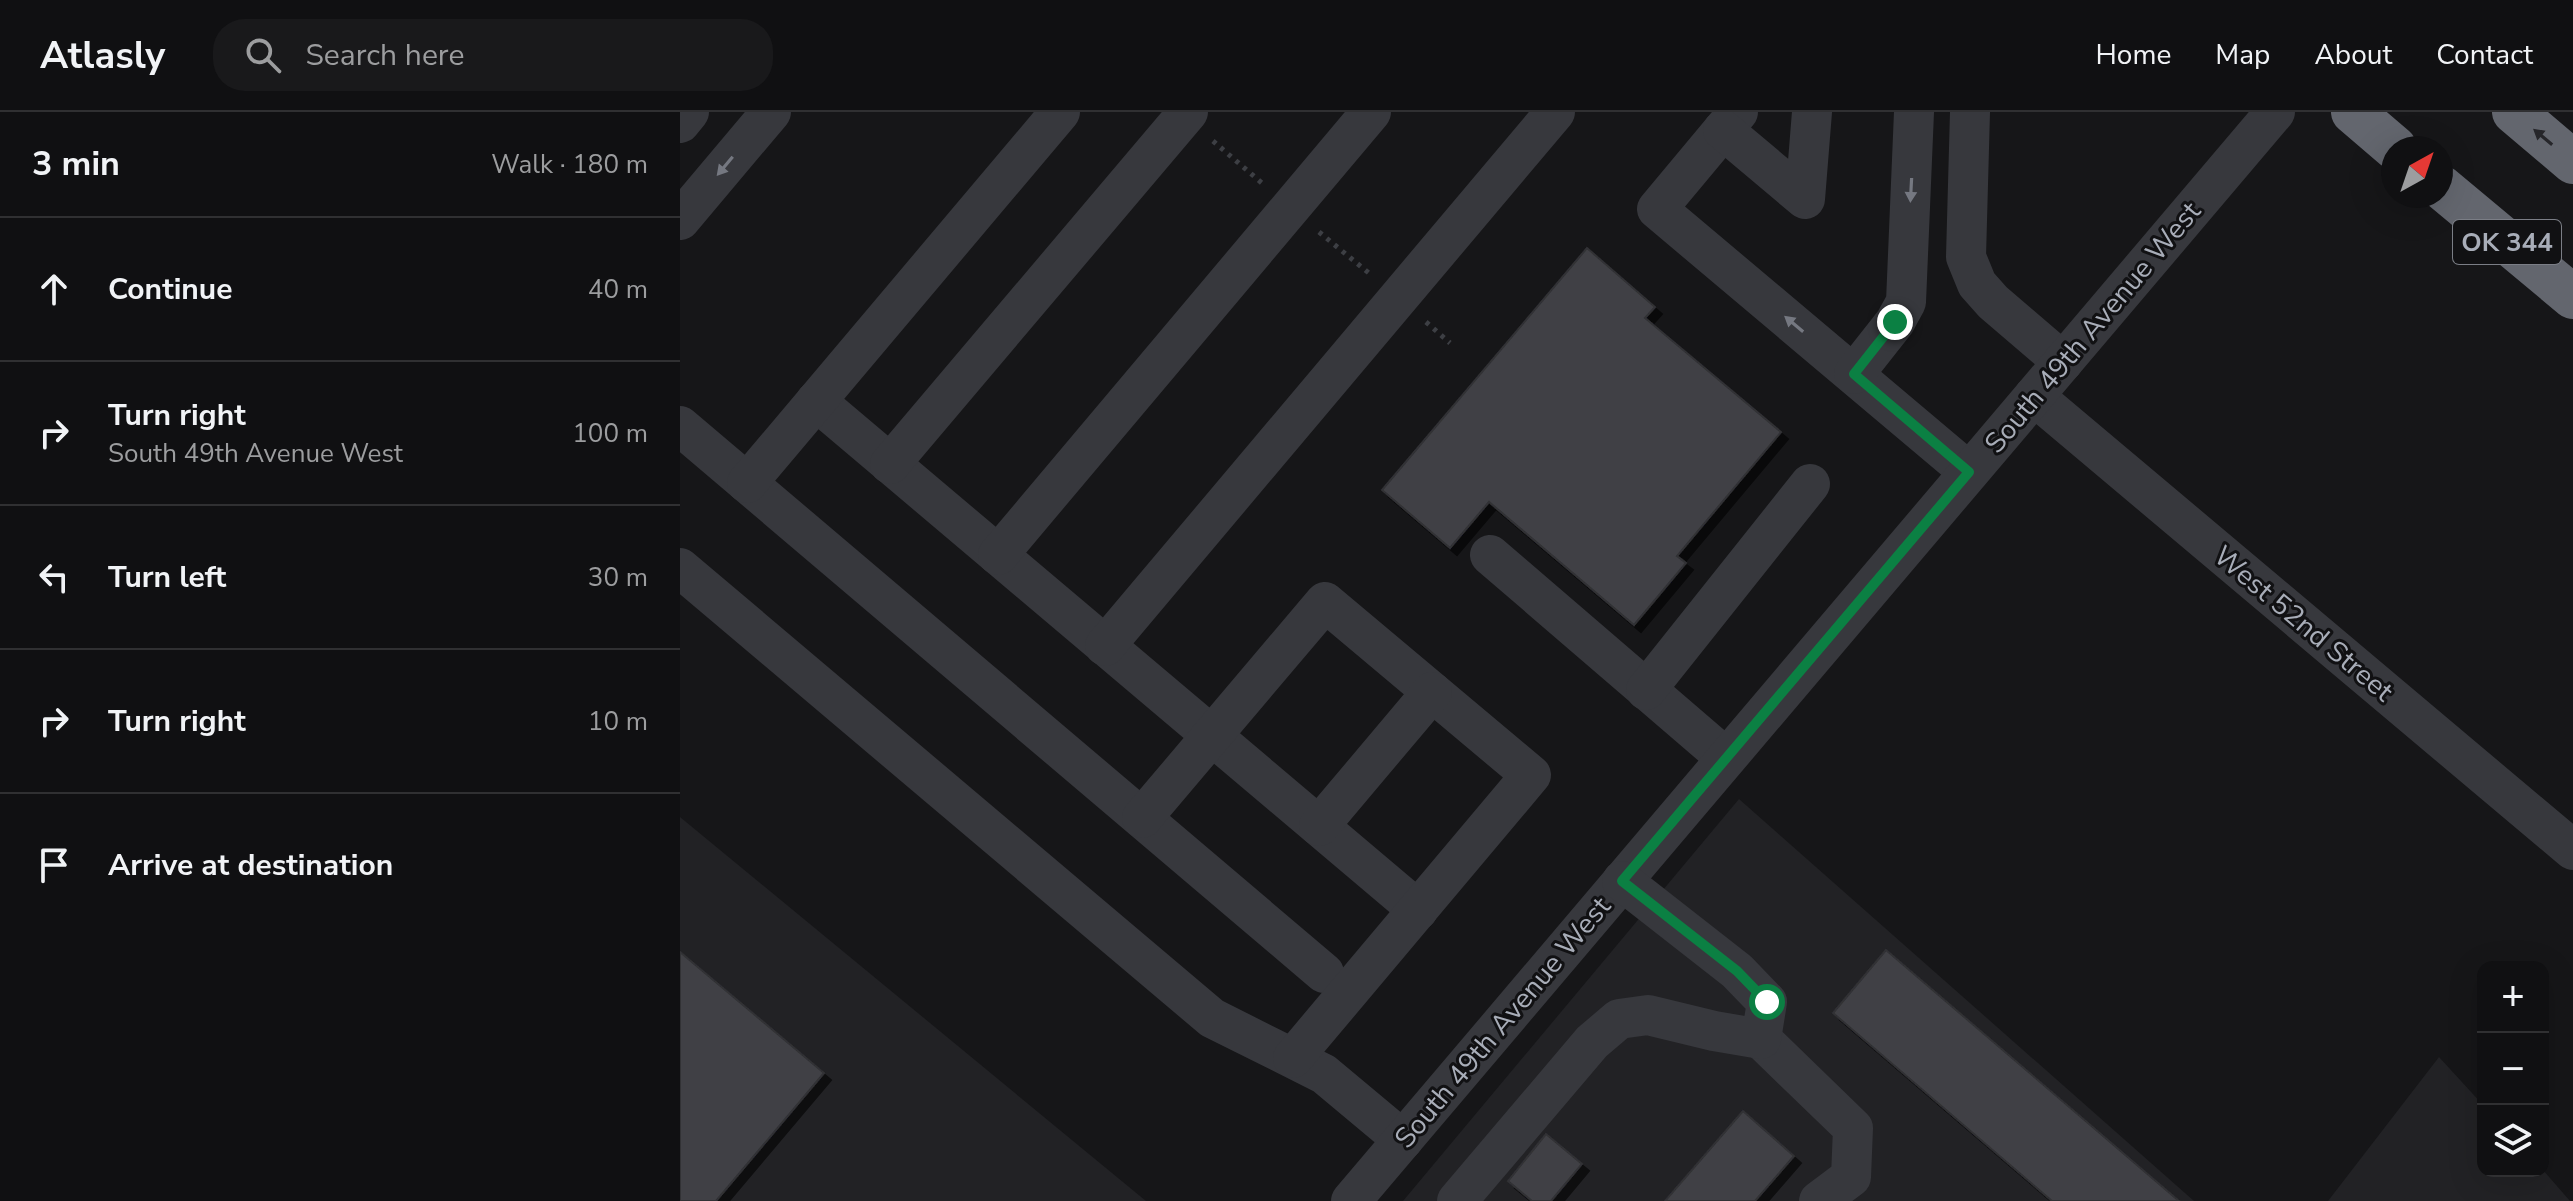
<!DOCTYPE html>
<html lang="en">
<head>
<meta charset="utf-8">
<style>
	body { margin:0; font-family:"Nunito Sans",sans-serif; background:#19191b; color:#f1f3f6 }
	.controls { position:absolute; right:24px; bottom:24px; display:grid; overflow:hidden; border-radius:16px; box-shadow:0 8px 32px #0002 }
	.controls button { width:72px; height:72px; display:grid; place-items:center; padding:0; border:0; border-bottom:2px solid #303032; background:#101012; color:#f1f3f6; font:40px sans-serif }
	.compass { position:absolute; left:1701px; top:24px; width:72px; height:72px; border-radius:50%; background:#101012; box-shadow:0 8px 32px #0002; rotate:40deg }
	.stop { position:absolute; width:24px; height:24px; margin:-18px; border:6px solid #0b8043; border-radius:50%; background:#fff }
	.stop.end { background:#0b8043; border-color:#fff; box-shadow:0 2px 8px #0008 }
	.list { margin:0; padding:0; list-style:none }
	h2 { display:flex; justify-content:space-between; align-items:center; height:104px; margin:0; padding:0 32px; font-size:34px }
	h2 small { font-size:26px; font-weight:400; color:#9c9d9f }
	.list li { display:grid; grid-template-columns:52px 1fr auto; gap:24px; align-items:center; box-sizing:border-box; height:144px; padding:0 32px; border-top:2px solid #303032 }
	.list b { display:block; font-size:30px; white-space:nowrap }
	.list p { margin:0; font-size:26px; white-space:nowrap; color:#9c9d9f }
	.list em { font-size:26px; font-style:normal; color:#9c9d9f }
	.icon { flex:none; width:44px; height:44px; fill:none; stroke:currentColor; stroke-width:2; stroke-linecap:round; stroke-linejoin:round }
	.map { position:relative; flex:none; width:1893px; height:1089px; overflow:hidden }
	header { display:flex; align-items:center; gap:48px; box-sizing:border-box; height:112px; padding:0 40px; background:#101012; border-bottom:2px solid #303032 }
	header strong { font-size:38px }
	nav { display:flex; gap:44px; margin-inline-start:auto; font-size:28px }
	.search { width:560px; height:72px; background:#19191b; display:flex; align-items:center; gap:20px; box-sizing:border-box; padding:0 28px; border-radius:32px; color:#9c9d9f; font-size:30px }
	main { display:flex }
	aside { flex:1; background:#101012 }
	.map>svg:first-child { display:block }
	.built { fill:#222225 }
	.building { fill:#404145; stroke:#303034; stroke-width:2; filter:url(#shadow) }
	.lines { fill:none; stroke-linecap:round; stroke-linejoin:round }
	.path { stroke:#3d3f44; stroke-width:5; stroke-dasharray:4 6; stroke-linecap:butt }
	.minor { stroke:#37383d; stroke-width:40 }
	.highway { stroke:#63666e; stroke-width:44 }
	.oneway { fill:#26262a }
	.oneway2 { fill:#757881 }
	.route { stroke:#0b8043; stroke-width:10 }
	.labels { text-anchor:middle; stroke-width:6; stroke-linejoin:round; paint-order:stroke }
	.shield { fill:#111113; stroke:#7b7e86; stroke-width:2 }
	.shield-label { font-size:26px; font-weight:bold; fill:#a8adb8 }
	.street-label { font-size:28px; fill:#a8adb8; stroke:#111113 }
</style>
</head>
<body>
<header>
<strong>Atlasly</strong>
<div class="search"><svg class="icon" aria-label="search" viewBox="0 0 24 24"><circle cx="10" cy="10" r="6"/><path d="M15 15l6 6"/></svg>Search here</div>
<nav><a>Home</a><a>Map</a><a>About</a><a>Contact</a></nav>
</header>
<main>
<aside>
<h2>3 min<small>Walk · 180 m</small></h2>
<ul class="list">
<li><svg class="icon" aria-label="ahead" viewBox="0 0 24 24"><path d="M12 20V5M6 11l6-6 6 6"/></svg><div><b>Continue</b></div><em>40 m</em></li>
<li><svg class="icon" aria-label="right" viewBox="0 0 24 24"><path d="M7 20v-9h11M14 6l5 5-5 5"/></svg><div><b>Turn right</b><p>South 49th Avenue West</p></div><em>100 m</em></li>
<li><svg class="icon" aria-label="left" viewBox="0 0 24 24"><path d="M17 20v-9H6M10 6l-5 5 5 5"/></svg><div><b>Turn left</b></div><em>30 m</em></li>
<li><svg class="icon" aria-label="right" viewBox="0 0 24 24"><path d="M7 20v-9h11M14 6l5 5-5 5"/></svg><div><b>Turn right</b></div><em>10 m</em></li>
<li><svg class="icon" aria-label="arrive" viewBox="0 0 24 24"><path d="M6 21V4h12l-3 4 3 4H6"/></svg><div><b>Arrive at destination</b></div></li>
</ul>
</aside>
<div class="map">
<svg width="1893" height="1089" viewBox="0 0 1893 1089">
	<defs>
		<filter id="shadow"><feDropShadow dx="7" dy="7" stdDeviation="0" flood-color="#0009"/></filter>
	</defs>
	<rect width="100%" height="100%" fill="#161618"/>
	<g class="built">
		<polygon points="1059,687 1514,1089 723,1089"/>
		<polygon points="0,705 466,1089 0,1089"/>
		<polygon points="1759,945 1803,993 1803,1059 1863,1058 1890,1089 1648,1089"/>
	</g>
	<g class="building">
		<polygon points="907,136 975,195 965,206 1101,320 997,444 1006,451 954,513 809,390 770,436 702,378"/>
		<polygon points="1206,838 1499,1089 1372,1089 1153,901"/>
		<polygon points="0,840 144,961 36,1089 0,1089"/>
		<polygon points="1063,999 1114,1044 1075,1089 985,1089"/>
		<polygon points="866,1022 902,1052 871,1089 852,1089 828,1069"/>
	</g>
	<g class="lines">
		<g class="path">
			<polyline points="533,29 583,72"/>
			<polyline points="639,120 690,162"/>
			<polyline points="746,210 770,231"/>
		</g>
		<g class="minor">
			<polyline points="1058,0 977,97 1289,360"/>
			<polyline points="1290,0 1286,145 1297,172 1313,190 1383,250"/>
			<polyline points="0,11 9,0"/>
			<polyline points="1043,18 1125,87 1132,0"/>
			<polyline points="0,108 91,0"/>
			<polyline points="1174,262 1215,210 1226,190 1234,0"/>
			<polyline points="1354,284 1893,738"/>
			<polyline points="136,289 738,798"/>
			<polyline points="0,314 644,861"/>
			<polyline points="210,352 508,0"/>
			<polyline points="67,371 380,0"/>
			<polyline points="318,443 691,0"/>
			<polyline points="810,443 1046,646"/>
			<polyline points="0,456 532,906 644,962 723,1028"/>
			<polyline points="425,534 875,0"/>
			<polyline points="966,578 1130,372"/>
			<polyline points="462,706 645,490 851,663 613,946"/>
			<polyline points="639,714 752,580"/>
			<polyline points="1081,927 1173,1016 1171,1065 1139,1089"/>
			<polyline points="671,1089 1595,0"/>
			<polyline points="777,1089 912,930 939,907 968,903 1034,919 1081,927 1087,890 1057,859 942,769"/>
		</g>
		<g class="highway">
			<polyline points="1673,0 1715,36"/>
			<polyline points="1834,0 1893,50"/>
			<polyline points="1761,75 1893,185"/>
		</g>
	</g>
	<defs><path id="oneway-solid" d="M-6-.8H1V-3.2L6.5 0L1 3.2V.8H-6Z" transform="scale(2)"/></defs>
	<use class="oneway" href="#oneway-solid" transform="translate(1863 25) rotate(-140)"/>
	<g class="oneway2">
		<use href="#oneway-solid" transform="translate(45 54) rotate(130)"/>
		<use href="#oneway-solid" transform="translate(1231 78) rotate(93)"/>
		<use href="#oneway-solid" transform="translate(1114 212) rotate(-140)"/>
	</g>
	<g class="lines">
		<polyline class="route" points="1087,890 1057,859 942,769 1289,360 1174,262 1215,210"/>
	</g>
	<g class="labels">
		<rect class="shield" x="1773" y="108" width="108" height="44" rx="6"/>
		<g class="shield-label">
			<text x="1827" y="139">OK 344</text>
		</g>
		<g class="street-label">
			<text transform="translate(1412 215) rotate(-50)" y="10">South 49th Avenue West</text>
			<text transform="translate(1624 511) rotate(40)" y="10">West 52nd Street</text>
			<text transform="translate(822 910) rotate(-50)" y="10">South 49th Avenue West</text>
		</g>
	</g>
</svg>
<div class="controls">
<button>+</button>
<button>−</button>
<button><svg class="icon" aria-label="layers" viewBox="0 0 24 24"><path d="M12 4l9 5-9 5-9-5zM3 14l9 5 9-5"/></svg></button>
</div>
<svg class="compass" viewBox="-18 -18 36 36"><path d="M0-13l5 13h-10z" fill="#e53935"/><path d="M0 13l5-13h-10z" fill="#9c9d9f"/></svg>
<div class="stop" style="left:1087px;top:890px"></div>
<div class="stop end" style="left:1215px;top:210px"></div>
</div>
</main>
</body>
</html>
